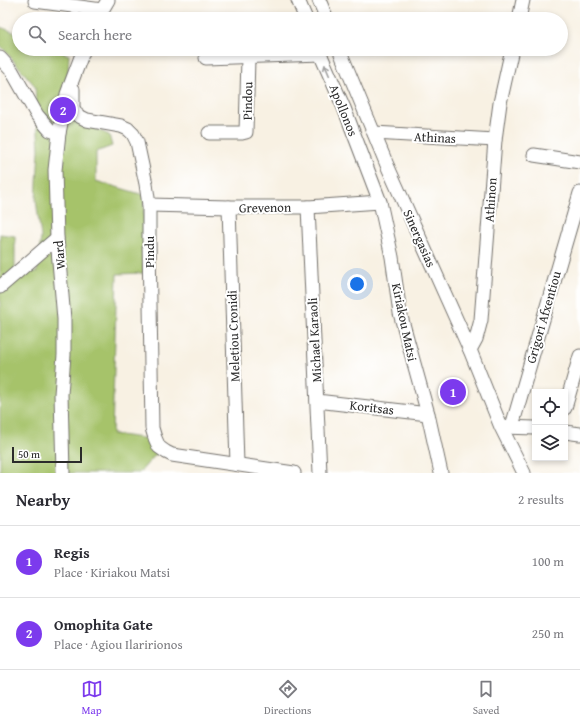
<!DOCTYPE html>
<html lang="en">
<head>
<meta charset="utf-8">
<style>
	body { margin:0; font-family:"Gentium Book Plus",serif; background:#f7f7f7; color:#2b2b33 }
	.controls { position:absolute; right:12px; bottom:12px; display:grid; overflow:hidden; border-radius:0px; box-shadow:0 2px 6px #0003 }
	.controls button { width:36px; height:36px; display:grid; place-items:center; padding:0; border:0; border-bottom:1px solid #e1e1e2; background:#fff; color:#2b2b33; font:20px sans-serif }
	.scale { position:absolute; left:12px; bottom:10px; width:70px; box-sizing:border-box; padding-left:4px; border:2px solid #2b2b2b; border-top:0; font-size:11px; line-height:14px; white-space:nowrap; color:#2b2b2b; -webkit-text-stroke:3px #fff; paint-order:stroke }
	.you { position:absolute; left:357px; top:284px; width:14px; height:14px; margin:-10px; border:3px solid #fff; border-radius:50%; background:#1a73e8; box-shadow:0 0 0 6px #1a73e833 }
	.badge { display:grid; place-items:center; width:26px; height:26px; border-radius:50%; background:#7c3aed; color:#fff; font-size:13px; font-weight:700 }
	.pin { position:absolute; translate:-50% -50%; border:2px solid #fff; box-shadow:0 1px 4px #0006 }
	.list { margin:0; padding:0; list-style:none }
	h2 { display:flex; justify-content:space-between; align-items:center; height:52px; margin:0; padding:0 16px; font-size:17px }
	h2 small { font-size:13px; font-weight:400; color:#7c7c81 }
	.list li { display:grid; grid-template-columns:26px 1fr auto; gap:12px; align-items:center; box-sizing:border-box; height:72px; padding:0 16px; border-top:1px solid #e1e1e2 }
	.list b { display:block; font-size:15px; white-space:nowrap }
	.list p { margin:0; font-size:13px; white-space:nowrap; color:#7c7c81 }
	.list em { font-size:13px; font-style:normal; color:#7c7c81 }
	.icon { flex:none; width:22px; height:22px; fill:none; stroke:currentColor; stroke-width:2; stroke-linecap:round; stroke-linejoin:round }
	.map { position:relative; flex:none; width:580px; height:473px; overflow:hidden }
	.search { position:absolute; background:#fff; box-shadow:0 2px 6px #0003; left:12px; right:12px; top:12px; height:44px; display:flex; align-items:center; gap:10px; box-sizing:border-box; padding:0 14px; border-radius:22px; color:#7c7c81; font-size:15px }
	.sheet { height:196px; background:#fff }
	nav { display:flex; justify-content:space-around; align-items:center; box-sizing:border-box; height:56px; border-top:1px solid #e1e1e2; background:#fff; font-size:11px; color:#7c7c81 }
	nav a { display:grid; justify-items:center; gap:2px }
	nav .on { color:#7c3aed }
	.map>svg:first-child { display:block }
	.green { fill:#a6c36a; stroke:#68774a }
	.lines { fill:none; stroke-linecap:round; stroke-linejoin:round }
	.minor-casing { stroke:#73706b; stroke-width:15 }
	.minor { stroke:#fff; stroke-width:13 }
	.oneway { stroke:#a0a0a0 }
	.labels { text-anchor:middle; stroke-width:4; stroke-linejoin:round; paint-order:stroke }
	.street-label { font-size:13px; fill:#2b2b2b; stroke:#fff }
</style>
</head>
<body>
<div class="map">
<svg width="580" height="473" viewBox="0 0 580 473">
	<rect width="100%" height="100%" fill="#fff"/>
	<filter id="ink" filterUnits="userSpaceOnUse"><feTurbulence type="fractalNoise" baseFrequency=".025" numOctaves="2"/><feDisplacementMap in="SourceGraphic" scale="8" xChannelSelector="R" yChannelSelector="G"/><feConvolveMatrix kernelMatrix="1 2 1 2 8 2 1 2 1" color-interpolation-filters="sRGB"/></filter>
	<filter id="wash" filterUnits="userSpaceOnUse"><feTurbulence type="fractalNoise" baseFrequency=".012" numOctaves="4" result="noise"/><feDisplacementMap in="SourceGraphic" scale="16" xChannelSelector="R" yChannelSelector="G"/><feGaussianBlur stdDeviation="0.9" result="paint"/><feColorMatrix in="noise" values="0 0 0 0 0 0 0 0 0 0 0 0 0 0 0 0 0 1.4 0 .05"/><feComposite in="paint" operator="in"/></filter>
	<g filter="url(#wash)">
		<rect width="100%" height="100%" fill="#f8f1e3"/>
		<polygon class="green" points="0,27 19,34 19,49 54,49 69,55 66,115 109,135 112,146 96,152 96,181 144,195 144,273 117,274 112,434 150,439 158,452 139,473 0,473 0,234 15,236 15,270 37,272 41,237 36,200 39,150 35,86 0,45"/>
	</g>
	<g filter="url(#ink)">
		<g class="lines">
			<defs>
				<g id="minor">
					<polyline points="298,0 306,19"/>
					<polyline points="319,0 327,19"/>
					<polyline points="35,1 102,10"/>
					<polyline points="97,19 108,0"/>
					<polyline points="519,19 523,0"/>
					<polyline points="318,49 344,108 380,202 392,257 400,313 428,414 441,473"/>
					<polyline points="339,49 387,165 470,350 501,427 524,473"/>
					<polyline points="0,58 12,71 37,115 50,130 59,133 55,170 57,238 64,319 64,355 61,394 63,473"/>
					<polyline points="206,58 321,54"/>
					<polyline points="70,86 73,89 73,108 77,115 87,120 121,126 128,129 133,134 137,142 146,184 149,205 149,242 152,428 155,438 159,447 166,452 172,455 294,473"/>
					<polyline points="59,133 67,94 84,49"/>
					<polyline points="209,133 242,133 246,132 248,58"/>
					<polyline points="374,133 495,140"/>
					<polyline points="534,155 580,162"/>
					<polyline points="149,205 229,207 308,207 380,202"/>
					<polyline points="229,207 237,464"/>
					<polyline points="308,207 320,473"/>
					<polyline points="0,287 57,238"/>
					<polyline points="470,350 476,339 481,320 495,140 500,103 512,49"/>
					<polyline points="317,401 428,414"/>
					<polyline points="565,408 580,356"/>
					<polyline points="512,426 580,193"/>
					<polyline points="503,427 535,428"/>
					<polyline points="565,432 580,434"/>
				</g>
			</defs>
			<use href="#minor" class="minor-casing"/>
			<use href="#minor" class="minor"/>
		</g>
		<defs><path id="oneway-shaft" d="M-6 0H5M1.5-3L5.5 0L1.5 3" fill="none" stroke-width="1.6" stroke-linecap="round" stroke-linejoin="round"/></defs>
		<use class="oneway" href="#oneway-shaft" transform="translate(327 70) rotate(-113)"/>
	</g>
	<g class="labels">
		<g class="street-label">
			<text transform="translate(247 101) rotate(-89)" y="5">Pindou</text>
			<text transform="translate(344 110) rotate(68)" y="5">Apollonos</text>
			<text transform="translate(435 137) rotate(3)" y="5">Athinas</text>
			<text transform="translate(490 200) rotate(-86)" y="5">Athinon</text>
			<text transform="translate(265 207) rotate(-1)" y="5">Grevenon</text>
			<text transform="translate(420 238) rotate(66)" y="5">Sinergasias</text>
			<text transform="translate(149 252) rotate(-90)" y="5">Pindu</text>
			<text transform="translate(59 255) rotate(-95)" y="5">Ward</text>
			<text transform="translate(543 317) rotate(-74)" y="5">Grigori Afxentiou</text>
			<text transform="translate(405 322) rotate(78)" y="5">Kiriakou Matsi</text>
			<text transform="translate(233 336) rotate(-92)" y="5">Meletiou Cronidi</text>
			<text transform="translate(314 340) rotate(-93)" y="5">Michael Karaoli</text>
			<text transform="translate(372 407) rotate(7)" y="5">Koritsas</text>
		</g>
	</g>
</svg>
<div class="controls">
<button><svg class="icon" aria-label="locate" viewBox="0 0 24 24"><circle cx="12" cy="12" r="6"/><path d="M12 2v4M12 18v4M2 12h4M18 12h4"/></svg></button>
<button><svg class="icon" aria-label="layers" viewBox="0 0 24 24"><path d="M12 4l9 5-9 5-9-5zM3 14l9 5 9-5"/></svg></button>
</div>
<div class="scale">50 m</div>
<div class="you"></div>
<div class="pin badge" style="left:453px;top:392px">1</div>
<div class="pin badge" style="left:63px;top:110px">2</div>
<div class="search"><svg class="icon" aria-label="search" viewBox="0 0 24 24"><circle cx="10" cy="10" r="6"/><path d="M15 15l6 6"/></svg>Search here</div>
</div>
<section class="sheet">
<h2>Nearby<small>2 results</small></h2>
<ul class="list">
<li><span class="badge">1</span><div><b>Regis</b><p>Place · Kiriakou Matsi</p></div><em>100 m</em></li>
<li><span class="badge">2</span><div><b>Omophita Gate</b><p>Place · Agiou Ilaririonos</p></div><em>250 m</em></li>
</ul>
</section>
<nav>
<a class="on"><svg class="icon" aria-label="map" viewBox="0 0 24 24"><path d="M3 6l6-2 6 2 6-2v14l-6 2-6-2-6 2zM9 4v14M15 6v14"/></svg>Map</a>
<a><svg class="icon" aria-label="directions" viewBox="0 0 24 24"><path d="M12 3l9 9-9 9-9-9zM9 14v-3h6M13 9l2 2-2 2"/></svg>Directions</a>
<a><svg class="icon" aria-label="saved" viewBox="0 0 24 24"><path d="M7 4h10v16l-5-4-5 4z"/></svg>Saved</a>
</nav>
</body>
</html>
